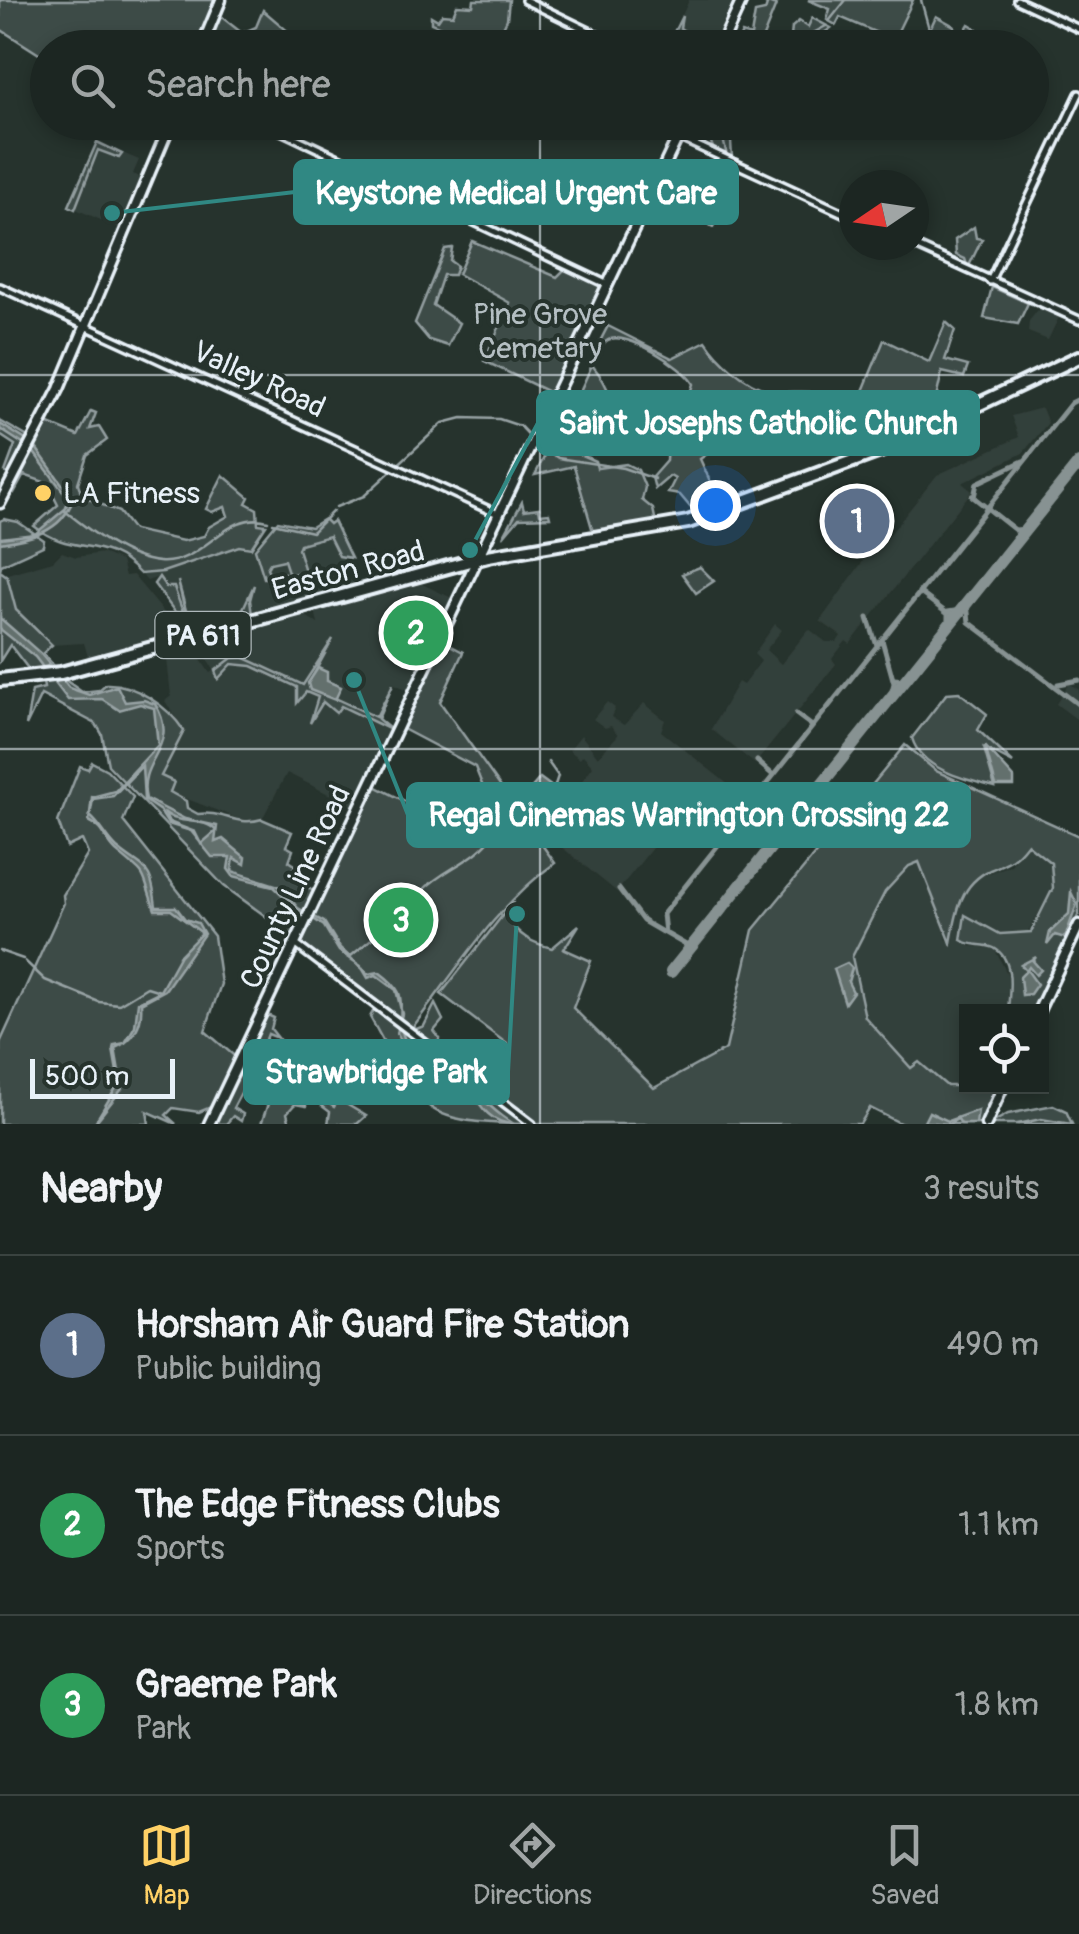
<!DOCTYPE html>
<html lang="en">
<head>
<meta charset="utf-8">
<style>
	body { margin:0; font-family:Pangolin,sans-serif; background:#29322f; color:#f1f3f6 }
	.controls { position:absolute; right:30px; bottom:30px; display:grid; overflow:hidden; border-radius:0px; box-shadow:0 5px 15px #0003 }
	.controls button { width:90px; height:90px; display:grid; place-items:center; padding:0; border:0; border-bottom:2px solid #3a4340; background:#1c2622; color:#f1f3f6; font:50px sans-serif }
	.compass { position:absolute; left:839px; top:170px; width:90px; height:90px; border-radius:50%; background:#1c2622; box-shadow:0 5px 15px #0003; rotate:257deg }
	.scale { position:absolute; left:30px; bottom:25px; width:145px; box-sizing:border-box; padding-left:10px; border:5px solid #e8f1f8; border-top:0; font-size:28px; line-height:35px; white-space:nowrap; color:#e8f1f8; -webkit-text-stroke:8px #26332d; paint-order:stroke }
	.you { position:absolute; left:715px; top:505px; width:35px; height:35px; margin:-25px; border:8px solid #fff; border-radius:50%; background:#1a73e8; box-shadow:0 0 0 15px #1a73e833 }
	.badge { display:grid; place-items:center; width:65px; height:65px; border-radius:50%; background:#ffd166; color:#fff; font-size:32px; font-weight:700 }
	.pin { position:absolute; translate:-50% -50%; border:5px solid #fff; box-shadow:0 2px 10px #0006 }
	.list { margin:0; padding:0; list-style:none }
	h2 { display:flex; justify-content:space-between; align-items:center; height:130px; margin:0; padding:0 40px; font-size:42px }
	h2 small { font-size:32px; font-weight:400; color:#a0a5a5 }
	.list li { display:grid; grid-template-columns:65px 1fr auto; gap:30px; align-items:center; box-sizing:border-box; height:180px; padding:0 40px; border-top:2px solid #3a4340 }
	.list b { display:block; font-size:38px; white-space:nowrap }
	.list p { margin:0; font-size:32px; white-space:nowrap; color:#a0a5a5 }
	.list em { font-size:32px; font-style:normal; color:#a0a5a5 }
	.icon { flex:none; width:55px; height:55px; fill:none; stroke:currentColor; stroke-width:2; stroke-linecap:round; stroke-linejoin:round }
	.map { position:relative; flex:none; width:1079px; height:1124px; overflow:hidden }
	.search { position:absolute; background:#1c2622; box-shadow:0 5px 15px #0003; left:30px; right:30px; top:30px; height:110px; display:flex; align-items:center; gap:25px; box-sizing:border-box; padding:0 35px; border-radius:55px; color:#a0a5a5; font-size:38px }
	.sheet { height:670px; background:#1c2622 }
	nav { display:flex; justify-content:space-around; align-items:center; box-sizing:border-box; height:140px; border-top:2px solid #3a4340; background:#1c2622; font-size:28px; color:#a0a5a5 }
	nav a { display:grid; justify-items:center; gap:5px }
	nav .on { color:#ffd166 }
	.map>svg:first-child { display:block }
	.built { fill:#333f3a; fill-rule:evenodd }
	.green { fill:#3e4b47; stroke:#939ea0; stroke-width:2.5 }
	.water { fill:#636f6d; stroke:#98a3a5; stroke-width:2.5; fill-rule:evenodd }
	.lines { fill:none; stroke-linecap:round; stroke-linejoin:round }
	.stream { stroke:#98a3a5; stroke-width:2.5 }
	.taxiway { stroke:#879292; stroke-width:5 }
	.runway { stroke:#879292; stroke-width:12 }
	.minor-casing { stroke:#e8f1f8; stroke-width:12 }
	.major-casing { stroke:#e8f1f8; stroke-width:15 }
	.highway-casing { stroke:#e8f1f8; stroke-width:18 }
	.minor { stroke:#26332d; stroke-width:5 }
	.major { stroke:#26332d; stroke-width:8 }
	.highway { stroke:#26332d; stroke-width:10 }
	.grid { fill:none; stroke:#e8f1f8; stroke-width:2.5; stroke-opacity:0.55 }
	.poi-dot { fill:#ffd166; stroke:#26332d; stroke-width:4 }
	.labels { text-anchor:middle; stroke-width:8; stroke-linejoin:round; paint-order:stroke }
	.shield { fill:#26332d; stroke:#aeb8bb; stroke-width:2.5 }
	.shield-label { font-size:28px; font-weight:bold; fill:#e8f1f8 }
	.park-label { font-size:30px; fill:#b5bfc3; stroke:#26332d }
	.street-label { font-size:30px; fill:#e8f1f8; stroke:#26332d }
	.poi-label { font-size:30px; fill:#e8f1f8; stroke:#26332d; text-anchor:start }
	.leader { fill:none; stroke:#308883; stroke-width:4 }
	.callout-dot { fill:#308883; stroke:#26332d; stroke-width:4 }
	.callout { fill:#308883; stroke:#308883; stroke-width:4 }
	.callout-label { font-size:32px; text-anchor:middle; font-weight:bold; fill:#fff }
</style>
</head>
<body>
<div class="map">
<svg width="1079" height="1124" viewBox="0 0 1079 1124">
	<rect width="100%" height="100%" fill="#26332d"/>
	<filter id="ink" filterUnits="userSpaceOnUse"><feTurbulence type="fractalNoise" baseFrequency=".01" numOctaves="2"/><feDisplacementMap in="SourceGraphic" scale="20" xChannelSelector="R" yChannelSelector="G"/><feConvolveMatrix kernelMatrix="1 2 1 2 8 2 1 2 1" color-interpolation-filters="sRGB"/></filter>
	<g filter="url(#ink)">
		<g class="built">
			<polygon points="689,0 738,0 716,47 682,47 670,42"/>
			<polygon points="97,142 139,160 133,174 140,178 119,228 69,206"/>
			<polygon points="1041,306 1060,315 1048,340 1028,332 1029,321"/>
			<polygon points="1042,408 1048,423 1023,453 962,483 972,491 850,644 846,641 832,659 836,664 755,764 711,729 738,682 743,685 761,661 754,654 775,624 782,630 766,650 781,664 809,629 826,642 837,642 841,636 820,621 863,561 856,556 864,546 875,553 937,475 1019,437 1011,416"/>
			<polygon points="334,534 355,588 198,632 174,587 166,587 159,577 147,581 140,573 238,541 263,553"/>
			<polygon points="62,552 76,557 102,553 121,561 125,576 133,575 181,633 88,657 84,643 52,645 16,610 7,574 53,561"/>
			<path d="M422,584L454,599L411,691L392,683L376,719L394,728L356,808L287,773L262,819L249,823L169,792L161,776L184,731L165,701L171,696L166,650L190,644L210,673L214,670L201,649L204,642L305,615L318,624L315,610ZM314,676L338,688L333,700L306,688Z"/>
			<polygon points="1069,683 1079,690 1079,721 1056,704"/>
			<polygon points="607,702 615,708 611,717 624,725 644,703 665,720 661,731 729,785 700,822 687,812 680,813 617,892 549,837 546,829 593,766 583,755 580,759 569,750 581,735 598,757 618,735 611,726 605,728 593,719"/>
			<polygon points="1027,844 1051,863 1053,888 1026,935 1000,934 965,915 970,946 994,948 1012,983 1008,1011 966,1012 966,1078 958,1086 947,1086 919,1062 911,1069 865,1017 852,957 885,892 909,866 919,861 936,896 947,940 952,942 958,904 977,877 1011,865"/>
		</g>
		<g class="green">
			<polygon points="0,0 216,0 196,47 48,48 47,59 0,29"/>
			<polygon points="474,0 509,0 507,19 494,47 469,47 466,38 431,23 431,16 438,20 442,14 453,15 457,5 473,6"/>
			<polygon points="761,0 773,5 778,0 763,37 777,47 791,37 792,27 799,21 808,27 812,18 831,28 814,40 811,47 735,47 725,43 737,44 742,33 751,36 755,13 765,11 767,5"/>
			<polygon points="808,0 913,0 897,33 912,43 931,27 936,16 954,26 960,39 969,24 977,29 976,47 910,47 840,17 836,25 827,20 830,9"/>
			<polygon points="263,10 291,34 326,47 206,47 219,15 242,33 256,27"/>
			<polygon points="682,16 680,28 698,40 694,47 669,42"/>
			<polygon points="711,123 738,123 731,140 732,159 715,153 709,137"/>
			<polygon points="97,142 122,154 119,158 98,150 75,209 69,206"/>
			<polygon points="725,162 729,164 725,189 729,191 713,227 708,224 715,211 709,206 713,199 710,184 718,182"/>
			<polygon points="974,227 976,238 982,239 968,268 965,259 956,255 955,240"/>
			<polygon points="472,241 557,277 567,267 605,285 553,394 484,361 510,303 458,274"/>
			<polygon points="452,248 450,261 457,266 454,275 443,275 433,305 459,323 448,346 429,340 415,323 445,249"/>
			<polygon points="992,287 1028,303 1018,324 984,318"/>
			<path d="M946,322L955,330L945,360L968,366L964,377L942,372L935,403C907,431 888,422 856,408L884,340L929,362Z"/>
			<path d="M608,326L672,358L706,341C719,361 744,383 768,390C787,395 806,388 824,395L814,406L815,413L802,407L800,417L774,428V414L768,408L748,411L752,428C731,435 718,447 700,459L714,490L701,494L704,502L717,500L719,504L696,514L680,495L668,493L675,479L670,476L655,489L652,477L666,461L668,413L687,402L693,384C684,367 626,330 608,340C603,343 600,348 595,351Z"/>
			<path d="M592,365C609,385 617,404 604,429L585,427L587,405L576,400Z"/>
			<path d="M91,411L96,413L90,429L99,427L107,440L87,455L78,483L82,496L119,512L133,530L183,541L204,536L209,527L228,516L225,507L212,512L206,509L223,475L249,497L246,503L257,509L258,524L266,525L251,548L239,546L163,572L140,574C103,533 74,558 34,526L58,505L47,483L24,475L14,493L10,491L47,423L78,436Z"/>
			<polygon points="0,421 28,437 9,476 5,472 15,445 0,435"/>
			<polygon points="552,442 595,461 597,468 626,464 638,470 645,487 642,500 653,509 656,523 594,535 574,466 535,475"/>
			<polygon points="522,502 524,510 539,508 540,514 549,513 550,517 519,518 503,537"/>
			<polygon points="4,519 18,522 44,540 43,546 1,565 0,570 0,521"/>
			<polygon points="324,519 329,524 333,521 351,558 339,556 329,536 300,544 298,549 305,571 289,575 284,560 270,563 267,568 272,578 284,573 285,577 264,578 255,549 278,521 311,527"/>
			<polygon points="700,567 714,581 696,593 682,574"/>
			<polygon points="0,571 7,576 16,610 52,645 43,653 54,666 30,671 10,645 0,661"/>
			<polygon points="159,577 166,587 174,587 190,632 154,584"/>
			<polygon points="178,581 187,614 195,616 198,624 240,615 254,585 250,600 252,615 198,630 185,612"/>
			<polygon points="333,639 309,683 311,687 376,717 393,684 378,719 391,730 341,706 336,713 323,702 310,723 318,697 306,692 297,703 297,687 252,666 232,664 218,679 215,671 232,658 243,657 303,685"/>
			<path d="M442,641L463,652L440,702L555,863C495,906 454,974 409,1032L424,1026L435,1004L443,1020L434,1031L440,1039L431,1049L533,1124C499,1124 450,1124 429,1106L436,1095L419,1099L404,1088L411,1079L404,1055L399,1053L384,1066L382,1052L387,1048L370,1017L375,1008L407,1029L297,942L371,784L462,830L472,808L487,797L475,767L403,729Z"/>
			<path d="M61,677L82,692L99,690L106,684C134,683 168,706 184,731L161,776L174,782L170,792L186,801L187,808L198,814C222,810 236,827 262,819L292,832L286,846L293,850L289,861L295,865L292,872L313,891L293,936L224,886L108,765L102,734L96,724L41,695L26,726L32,691L44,688L43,682Z"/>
			<path d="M959,692L987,714L978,730L1013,763L984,748L995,787C967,780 921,770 912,738L947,693Z"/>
			<path d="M905,745L936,771L1079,836V914L1033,1011H1008C1009,994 1016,960 994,948C984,943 972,947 961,940L965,915L1000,934L1031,932L1053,888L1051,863L1027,844C1014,861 1008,862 990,870C960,884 956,914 951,943L919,862L909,866L885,892L852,957L865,1017L911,1068L919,1062L947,1086H958L966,1078V1086L998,1087L981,1124H902L870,1108L860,1124H536L475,1079L507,1044L441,994L513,902L508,919C519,936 532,943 552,948L579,925L564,949L591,961L573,1008L654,1088L726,1049L753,930Z"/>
			<polygon points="92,762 107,770 133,797 123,821 214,936 221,984 205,1031 238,1059 216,1105 199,1112 173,1108 166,1115 176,1124 147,1111 149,1124 0,1124 0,1043 64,903 63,895 88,854 82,840 67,847 58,822 80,766 88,769"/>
			<polygon points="265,1014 274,1018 271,1029 278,1038 268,1034 265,1042 274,1047 272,1052 263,1048 258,1057 266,1066 253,1064 252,1074 243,1075 245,1085 233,1108 243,1114 241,1121 233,1116 226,1124 213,1124"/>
			<polygon points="284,1051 300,1063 309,1057 310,1075 323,1086 315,1094 304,1091 306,1106 295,1104 287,1113 290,1124 261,1124 280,1069 274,1062"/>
			<polygon points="342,1075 358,1089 346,1104 366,1116 357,1124 328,1124 330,1112 322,1106 325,1101 334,1107 339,1099 331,1092"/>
			<polygon points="1053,1105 1066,1111 1072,1124 990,1124 1008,1114"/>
		</g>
		<g class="water">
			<path d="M0,424L34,445L73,499C62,533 28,539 0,543V538L35,534L65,509L69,499L32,450L0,429Z"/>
			<path d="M0,618L40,653L69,688L89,695L117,686L125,702L144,700L155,704C182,747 136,759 146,799L185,819L217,826L215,842L223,839L246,858L245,864L234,858L232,871L279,886L298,908L324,922L340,948L368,974L379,972C414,998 394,1002 403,1035C407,1047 415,1060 420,1072H432L444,1087C483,1086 481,1105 514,1124C492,1124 480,1107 472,1091H446L433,1074L429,1078L420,1076L397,1033L402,1014L396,990L376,975L368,978L361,966L339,951L324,926L295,907L273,886L233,876L228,869L230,857H212L191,831L168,824L160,811L144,800L142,766L113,796L93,799L90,816C101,825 107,839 117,848C146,872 151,863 156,907H176L185,919L198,923L204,934L165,990L141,1003C143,1024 134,1041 115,1048L122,1089L94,1124L119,1083L113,1049L114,1045L125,1043L135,1026L138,1002L160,991L180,955L202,933L171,910H155C139,868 152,881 116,851C104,840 106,829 89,821L92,797L115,791L158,745L154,708L140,704L119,710L102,699L68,700L35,657L0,629ZM164,812C180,827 204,816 216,831L201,844L195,832L169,822Z"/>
			<polygon points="318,668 327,672 327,681 341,687 335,700 310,690 308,683"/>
			<polygon points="985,746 1014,778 1014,786 996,786"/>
			<polygon points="540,778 559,792 539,822 516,799 523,798"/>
			<polygon points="1071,892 1077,904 1065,938 1055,935 1047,945 1050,932 1069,914"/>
			<polygon points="1036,957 1033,961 1041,970 1036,975 1029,967 1027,970 1037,984 1030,994 1022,995 1020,977 1026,971 1021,965"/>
			<polygon points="847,963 852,968 848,982 853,992 845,1003 834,969"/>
			<polygon points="978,1110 976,1124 961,1124 958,1119 948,1124 924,1122 929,1112 948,1121"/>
		</g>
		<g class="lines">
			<g class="stream">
				<polyline points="921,0 929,29 959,48"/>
				<polyline points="830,20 846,0"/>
				<polyline points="185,47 185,48"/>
				<polyline points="267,48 289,42 309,48"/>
				<polyline points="790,48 796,46 796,37 804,38 826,26"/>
				<polyline points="923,48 936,36"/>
				<polyline points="727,156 724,143 729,122"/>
				<polyline points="720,183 726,162"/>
				<polyline points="336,507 364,496 443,423 462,418 499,419 520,426 539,446 558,458 623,468 655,479"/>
				<path d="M65,511C90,531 126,559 159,562C203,566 225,509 268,521"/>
				<polyline points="273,523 312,532 333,511"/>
				<polyline points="548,762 558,776 555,785"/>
				<path d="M421,913L422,891C444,868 476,861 493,835L530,827L536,821"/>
				<polyline points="0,951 23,959"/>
				<polyline points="351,956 393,921 413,927"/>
				<polyline points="25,961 45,980 99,1002 119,1004 147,987 160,991"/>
				<polyline points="1018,1124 1041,1119 1071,1124"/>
			</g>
			<g class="taxiway">
				<polyline points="1071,473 1079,471"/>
				<polyline points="972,496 1015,530 1026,529"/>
				<polyline points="974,497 977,483 1023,461"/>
				<polyline points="919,592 948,614 948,626"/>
				<polyline points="967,603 969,622 1079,705"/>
				<polyline points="948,612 961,610"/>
				<polyline points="868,618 876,643"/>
				<polyline points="882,640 894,683 890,699"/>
				<polyline points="894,679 906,680"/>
				<polyline points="1058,684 1079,680"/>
				<polyline points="796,714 812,726"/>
				<polyline points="757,761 773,775"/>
				<polyline points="746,811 785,815 803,808"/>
				<polyline points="784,815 788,826"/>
				<polyline points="702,819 724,837"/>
				<polyline points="619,889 643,921 662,932"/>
				<polyline points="691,948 665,933 663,914 1071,403 1079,399"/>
			</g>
			<polyline class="runway" points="671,972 1079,463"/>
			<defs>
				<g id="minor">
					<polyline points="525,0 624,48"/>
					<polyline points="1017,0 1079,29"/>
					<polyline points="262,122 606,284"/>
					<polyline points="678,137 854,218"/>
					<polyline points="913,245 1079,320"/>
					<polyline points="990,281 1079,94"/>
					<polyline points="0,287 498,514"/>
					<polyline points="295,944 532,1124"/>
				</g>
				<g id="major">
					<polyline points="201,48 221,0"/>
					<polyline points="720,48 742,0"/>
					<polyline points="0,503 59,389 171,122"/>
					<polyline points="1038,1012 1079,925"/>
					<polyline points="209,1124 685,122"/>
					<polyline points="986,1124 1003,1086"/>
				</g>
				<polyline id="highway" points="0,680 61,673 488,556 688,522 880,451 1079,357"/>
			</defs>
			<use href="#minor" class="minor-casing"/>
			<use href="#major" class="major-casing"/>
			<use href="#highway" class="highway-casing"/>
			<use href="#minor" class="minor"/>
			<use href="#major" class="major"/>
			<use href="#highway" class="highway"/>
		</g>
	</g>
	<path class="grid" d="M540,0V48M540,122V1124M0,375H1079M0,749H1079"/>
	<circle class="poi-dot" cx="43" cy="493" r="10"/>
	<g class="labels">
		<rect class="shield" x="155.5" y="612" width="95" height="46" rx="8"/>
		<g class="shield-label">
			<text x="203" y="645">PA 611</text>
		</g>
		<g class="park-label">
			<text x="540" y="324">Pine Grove<tspan x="540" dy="34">Cemetary</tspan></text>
		</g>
		<g class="street-label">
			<text transform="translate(259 379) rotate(25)" y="10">Valley Road</text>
			<text transform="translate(348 570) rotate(-15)" y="10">Easton Road</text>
			<text transform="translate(295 887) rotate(-65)" y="10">County Line Road</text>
		</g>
		<g class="poi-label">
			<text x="63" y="503">LA Fitness</text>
		</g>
	</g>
	<path class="leader" d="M112 213L295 192M470 550L538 423M354 680L408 815M517 914L508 1072"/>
	<g class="callout-dot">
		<circle cx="112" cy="213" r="10"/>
		<circle cx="470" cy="550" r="10"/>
		<circle cx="354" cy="680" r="10"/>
		<circle cx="517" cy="914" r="10"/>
	</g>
	<g class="callout">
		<rect x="295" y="161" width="442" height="62" rx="10"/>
		<rect x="538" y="392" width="440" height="62" rx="10"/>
		<rect x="408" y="784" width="561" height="62" rx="10"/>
		<rect x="245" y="1041" width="263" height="62" rx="10"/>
	</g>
	<g class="callout-label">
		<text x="516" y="204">Keystone Medical Urgent Care</text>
		<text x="758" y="434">Saint Josephs Catholic Church</text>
		<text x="689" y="826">Regal Cinemas Warrington Crossing 22</text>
		<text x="376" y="1083">Strawbridge Park</text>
	</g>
</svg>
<div class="controls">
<button><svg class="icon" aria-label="locate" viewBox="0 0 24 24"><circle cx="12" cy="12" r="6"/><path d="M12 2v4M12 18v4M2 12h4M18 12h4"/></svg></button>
</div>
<svg class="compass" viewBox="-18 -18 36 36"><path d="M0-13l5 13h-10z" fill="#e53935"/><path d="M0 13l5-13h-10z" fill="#a0a5a5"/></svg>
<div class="scale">500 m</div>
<div class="you"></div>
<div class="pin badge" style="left:857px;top:521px;background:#5c6f8a">1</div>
<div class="pin badge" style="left:416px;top:633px;background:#2e9e5b">2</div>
<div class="pin badge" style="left:401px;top:920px;background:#2e9e5b">3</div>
<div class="search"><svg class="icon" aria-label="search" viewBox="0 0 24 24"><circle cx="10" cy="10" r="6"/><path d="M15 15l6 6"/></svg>Search here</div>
</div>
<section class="sheet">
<h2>Nearby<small>3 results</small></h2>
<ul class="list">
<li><span class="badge" style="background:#5c6f8a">1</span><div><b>Horsham Air Guard Fire Station</b><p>Public building</p></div><em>490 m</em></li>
<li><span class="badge" style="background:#2e9e5b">2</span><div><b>The Edge Fitness Clubs</b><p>Sports</p></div><em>1.1 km</em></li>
<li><span class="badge" style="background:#2e9e5b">3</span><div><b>Graeme Park</b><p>Park</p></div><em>1.8 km</em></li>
</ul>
</section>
<nav>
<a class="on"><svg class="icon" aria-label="map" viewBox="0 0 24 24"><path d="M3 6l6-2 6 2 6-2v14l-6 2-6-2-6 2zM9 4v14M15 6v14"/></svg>Map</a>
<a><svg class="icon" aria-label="directions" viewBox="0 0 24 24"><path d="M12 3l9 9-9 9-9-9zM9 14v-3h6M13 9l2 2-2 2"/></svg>Directions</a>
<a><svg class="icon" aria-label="saved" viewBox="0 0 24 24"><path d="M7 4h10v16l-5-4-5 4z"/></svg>Saved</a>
</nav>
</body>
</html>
